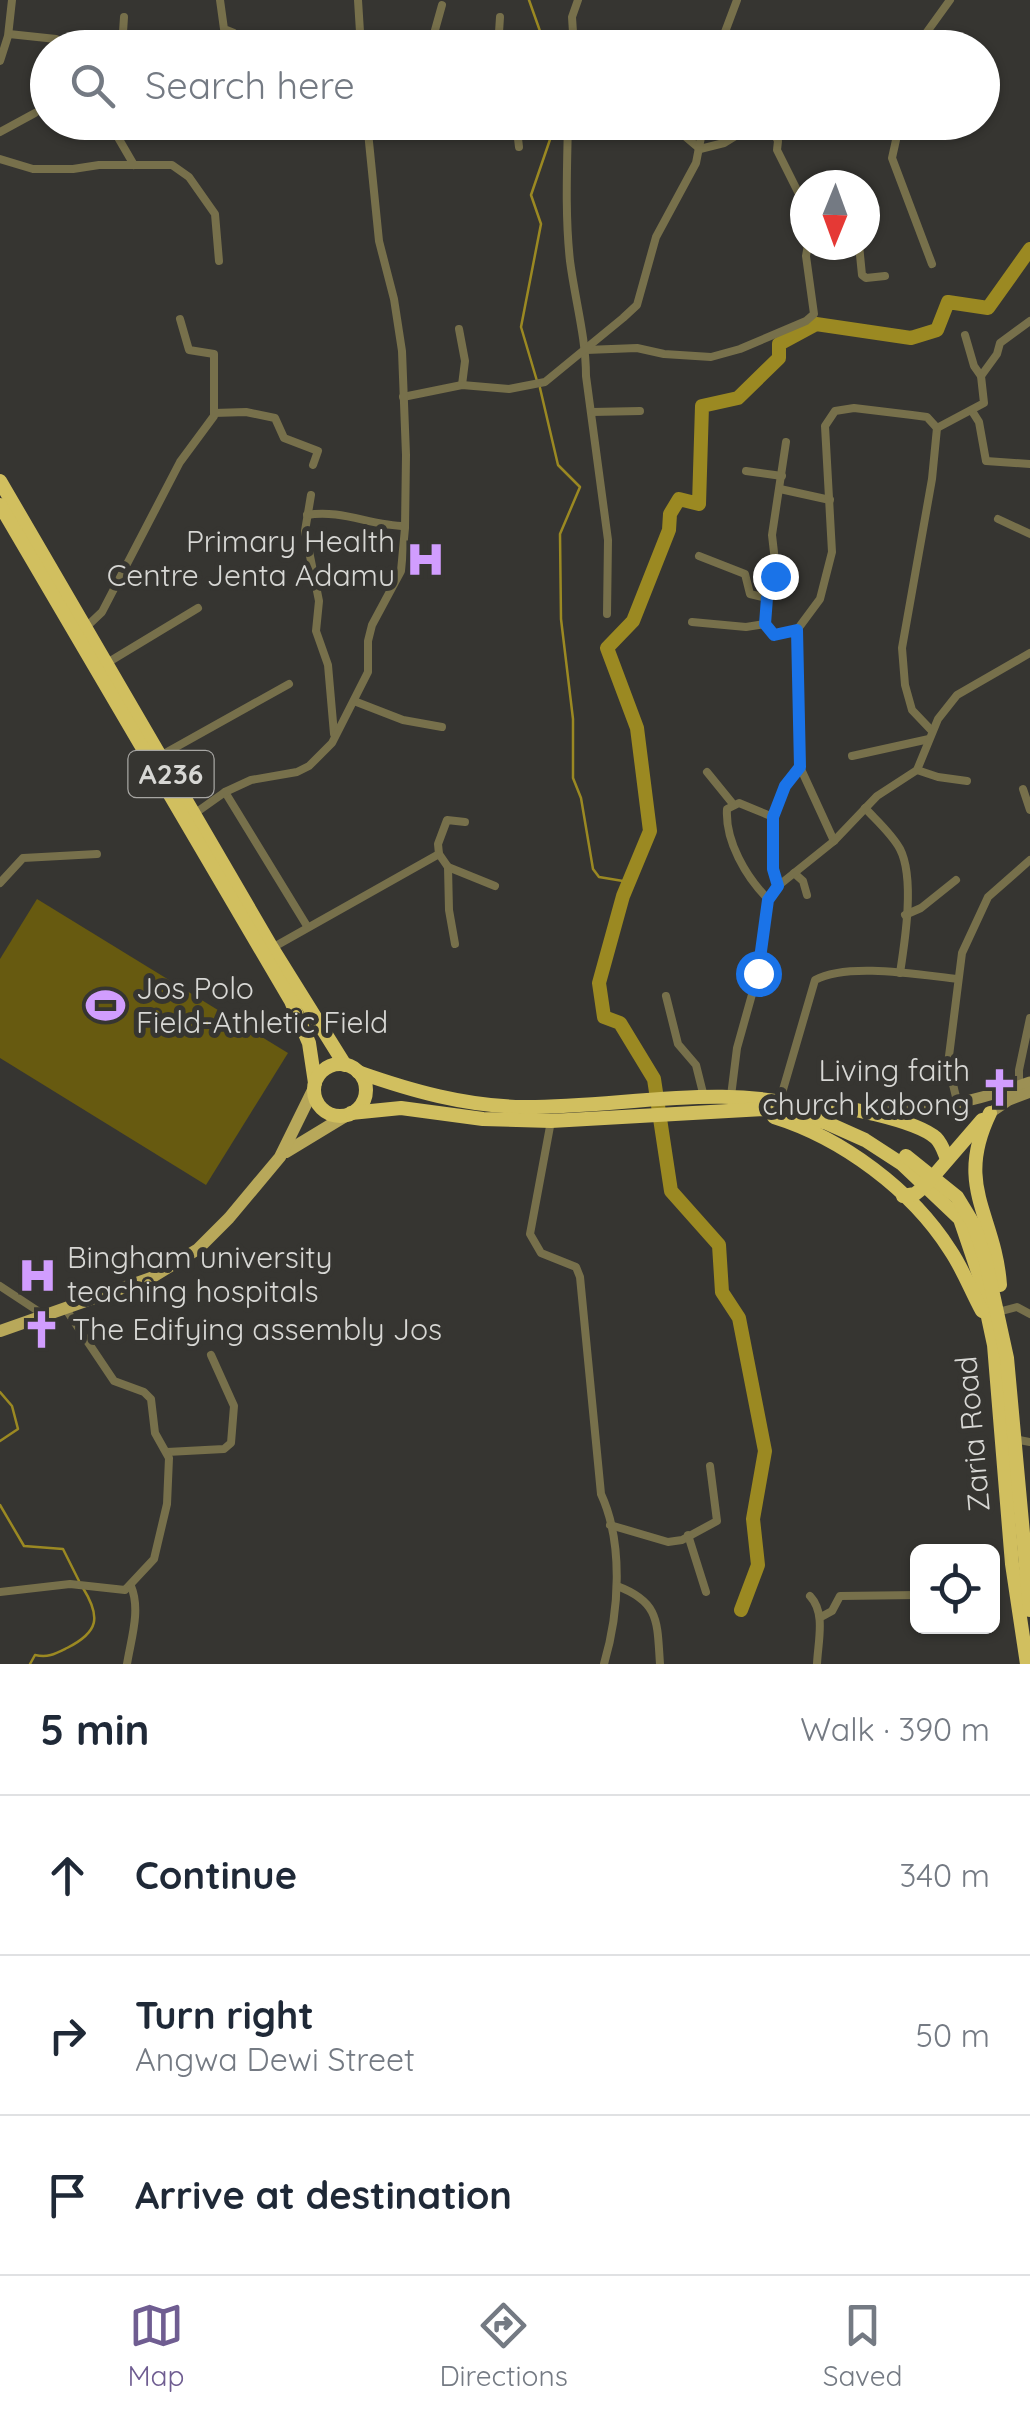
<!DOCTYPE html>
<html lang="en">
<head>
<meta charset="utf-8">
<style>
	body { margin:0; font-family:Quicksand,sans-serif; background:#f2f2f3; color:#1f2937 }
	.controls { position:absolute; right:30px; bottom:30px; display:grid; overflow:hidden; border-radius:15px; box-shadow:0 2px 8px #0004 }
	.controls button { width:90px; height:90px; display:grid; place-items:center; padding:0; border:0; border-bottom:2px solid #e0e1e3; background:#fff; color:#1f2937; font:50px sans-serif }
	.compass { position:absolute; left:790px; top:170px; width:90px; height:90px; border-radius:50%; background:#fff; box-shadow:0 2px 8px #0004; rotate:181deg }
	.stop { position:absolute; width:30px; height:30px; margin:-22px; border:8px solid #1a73e8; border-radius:50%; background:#fff }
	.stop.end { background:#1a73e8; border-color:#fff; box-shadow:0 2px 10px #0008 }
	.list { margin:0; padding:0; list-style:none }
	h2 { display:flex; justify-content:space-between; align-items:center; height:130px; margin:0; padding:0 40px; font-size:42px }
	h2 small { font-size:32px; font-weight:400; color:#747a83 }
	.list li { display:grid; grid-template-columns:65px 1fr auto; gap:30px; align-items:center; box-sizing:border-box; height:160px; padding:0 40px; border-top:2px solid #e0e1e3 }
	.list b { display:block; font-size:38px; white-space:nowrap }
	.list p { margin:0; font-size:32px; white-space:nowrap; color:#747a83 }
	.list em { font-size:32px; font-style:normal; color:#747a83 }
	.icon { flex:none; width:55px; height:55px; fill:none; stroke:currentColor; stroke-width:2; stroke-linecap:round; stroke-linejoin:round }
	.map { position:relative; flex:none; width:1030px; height:1664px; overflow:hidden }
	.search { position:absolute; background:#fff; box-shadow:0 2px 8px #0004; left:30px; right:30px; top:30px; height:110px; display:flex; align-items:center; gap:25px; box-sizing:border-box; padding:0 35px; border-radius:55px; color:#747a83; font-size:38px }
	.sheet { height:610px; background:#fff }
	nav { display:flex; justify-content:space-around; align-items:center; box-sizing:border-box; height:140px; border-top:2px solid #e0e1e3; background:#fff; font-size:28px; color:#747a83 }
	nav a { display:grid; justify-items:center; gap:5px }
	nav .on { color:#6f5d91 }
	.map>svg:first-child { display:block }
	.pitch { fill:#675a10 }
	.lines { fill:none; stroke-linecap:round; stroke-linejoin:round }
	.stream { stroke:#9b8922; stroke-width:2.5 }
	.river { stroke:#9b8922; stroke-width:14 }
	.street { stroke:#77704b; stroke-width:8 }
	.secondary { stroke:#9c9054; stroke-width:11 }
	.primary { stroke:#b8a85a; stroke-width:12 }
	.highway { stroke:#d1bf5f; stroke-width:14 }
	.route { stroke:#1a73e8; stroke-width:12 }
	.labels { text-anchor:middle; stroke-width:10; stroke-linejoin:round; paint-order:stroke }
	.shield { fill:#363531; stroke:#a7a6a3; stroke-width:2.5 }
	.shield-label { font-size:28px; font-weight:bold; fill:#d7d7d4 }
	.poi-label { font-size:30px; fill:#d7d7d4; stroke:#363531; text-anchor:start }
	.street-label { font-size:30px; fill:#d7d7d4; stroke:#363531 }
</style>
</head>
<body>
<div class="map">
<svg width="1030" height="1664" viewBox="0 0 1030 1664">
	<rect width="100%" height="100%" fill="#363531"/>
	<polygon class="pitch" points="37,899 288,1053 206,1185 0,1058 0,959"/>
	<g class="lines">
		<g class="stream">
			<polyline points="529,0 546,48"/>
			<polyline points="537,381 521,327 541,224 531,195 556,122"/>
			<polyline points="540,388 558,465 580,487 560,534 561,619 573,719 573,778 581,798 593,869 599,877 629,882"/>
			<polyline points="0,1392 12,1406 18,1429 0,1441"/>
			<polyline points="0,1505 24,1546 63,1549 79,1581"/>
			<path d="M30,1664L35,1655C48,1658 55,1654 67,1648C99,1632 101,1617 83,1588"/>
		</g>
		<polyline class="river" points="741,1610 758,1565 753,1519 765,1451 739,1318 722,1292 719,1245 671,1191 654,1079 620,1023 604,1017 599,983 623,896 650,831 637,728 607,648 633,621 669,530 670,514 679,499 699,504 702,406 738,398 779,358 779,344 816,324 911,338 937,330 948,302 988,308 1030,249"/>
		<g class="street">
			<polyline points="220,0 224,29 234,33 237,48"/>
			<polyline points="358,0 361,48"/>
			<polyline points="9,34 56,39"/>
			<polyline points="361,46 403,48"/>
			<polyline points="122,48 124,17"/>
			<polyline points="430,48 442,5"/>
			<polyline points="498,48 500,17"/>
			<polyline points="574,48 572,17 578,0"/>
			<polyline points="719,48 737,0"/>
			<polyline points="921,48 924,36 950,0"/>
			<polyline points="0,61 8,36 12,0"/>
			<polyline points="109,122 134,165"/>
			<polyline points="516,122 519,147"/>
			<path d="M568,122C567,169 565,216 570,261C575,300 586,337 586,376L608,540L607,614"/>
			<polyline points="668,122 700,149 724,143 758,122"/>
			<polyline points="768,122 778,141 777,150 805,206"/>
			<polyline points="900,122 892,158 932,264"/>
			<polyline points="0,132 35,113"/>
			<polyline points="0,159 33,169 73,169 99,165 172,165 189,177 215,214 219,261"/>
			<polyline points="859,245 862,275 866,278 885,276"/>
			<polyline points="459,329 465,361 462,385"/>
			<polyline points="965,335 974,366 981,376"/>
			<polyline points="586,350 637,348 664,354 711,357 740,349 806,321 814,314 806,256 808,245"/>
			<polyline points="403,397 462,385 509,389 545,382 623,318 637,305 656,237 696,163 704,122"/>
			<polyline points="972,411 979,422 986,461 1030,464"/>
			<polyline points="592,412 640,411"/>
			<polyline points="214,413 246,412 275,418 284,438 318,451 313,465"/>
			<polyline points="786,442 772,535 776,570 767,598 765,624 774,635 797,630"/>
			<polyline points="746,471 782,476"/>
			<polyline points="780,489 830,500"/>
			<polyline points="311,495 305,531 319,601 316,631 328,665 334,734"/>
			<path d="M307,515C341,509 372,526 405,526"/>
			<polyline points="998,519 1030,534"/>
			<polyline points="699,556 745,574 750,594 767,598"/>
			<polyline points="692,622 746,627 765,624"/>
			<polyline points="83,630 102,612 180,462 214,416 214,354 189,350 180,319"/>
			<polyline points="107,663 198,608"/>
			<polyline points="354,701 403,720 442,727"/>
			<polyline points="932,731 912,710 905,685 902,648 932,479 937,428 984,403 981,376 997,354 1000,343 1030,321"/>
			<polyline points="160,756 289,684"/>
			<polyline points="852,756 929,739"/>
			<polyline points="917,770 938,777 967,781"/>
			<polyline points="707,772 733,804"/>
			<polyline points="1023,789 1030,810"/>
			<polyline points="225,792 307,926"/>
			<path d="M865,808C876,820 892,834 900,849C915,878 905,941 900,973"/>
			<polyline points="194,814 225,792 251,780 297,772 309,766 332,743 368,672 368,641 372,625 401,571 405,528 406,455 402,351 394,299 379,241 367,122"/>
			<polyline points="834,841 800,767 799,747 797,630 820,599 832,552 825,426 835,411 854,408 912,415 927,417 937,428"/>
			<polyline points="448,867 495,886"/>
			<polyline points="794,873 803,881 807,895"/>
			<polyline points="0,883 23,858 97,854"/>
			<path d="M778,886C764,846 772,799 800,767"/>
			<path d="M768,899C746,877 725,841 727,809L739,803L773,817"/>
			<polyline points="905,915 921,908 956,880"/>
			<polyline points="455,944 449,910 448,867 439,854 438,844 447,820 465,822"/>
			<polyline points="272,948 439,854"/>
			<polyline points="666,996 678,1044 696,1065 704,1097"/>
			<polyline points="1019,1086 1019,1070 1030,1018"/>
			<polyline points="731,1096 737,1048 758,973 768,899 778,886 834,841 877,796 917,770 938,719 957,695 1030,653"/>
			<path d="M780,1100L815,980C848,962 920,975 958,979"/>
			<polyline points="958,1105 948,1064 962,953 988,897 1030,860"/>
			<path d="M551,1121L530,1234L541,1253L576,1267L580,1277L601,1494C624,1544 619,1613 604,1664"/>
			<polyline points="0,1286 44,1315"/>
			<polyline points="998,1312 1017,1307 1030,1314"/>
			<polyline points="1014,1439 1030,1442"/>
			<polyline points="167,1452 224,1449 231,1443 234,1406 211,1355"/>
			<polyline points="610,1525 668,1542 682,1540 717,1521 710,1466"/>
			<polyline points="688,1535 706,1592"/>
			<path d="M617,1586C660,1602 657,1622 660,1664"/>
			<polyline points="0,1592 70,1584 125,1590 154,1559 167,1504 169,1458 155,1433 151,1399 144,1392 114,1381 65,1308"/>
			<path d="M810,1596C826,1613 818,1641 817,1664"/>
			<polyline points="821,1617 832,1611 840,1596 918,1595"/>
			<path d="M127,1664C131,1639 141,1610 131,1586"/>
		</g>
		<g class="secondary">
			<path d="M872,1108C930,1113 976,1101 1030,1082"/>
			<polyline points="990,1113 1009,1100 1030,1092"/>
		</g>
		<g class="primary">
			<polyline points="286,1152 347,1115"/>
			<polyline points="0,1331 151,1278 198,1249 229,1218 280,1157 314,1088"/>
		</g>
		<g class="highway">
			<polyline points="0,481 272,948 345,1065"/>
			<polyline points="0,505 291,1001 309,1043 315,1083"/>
			<circle cx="340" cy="1090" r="26"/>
			<path d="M358,1072C412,1091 465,1106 523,1107C622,1108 724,1081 821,1111"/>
			<path d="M812,1106C837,1103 917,1121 936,1138C942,1144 944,1152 947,1159"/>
			<polyline points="351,1113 401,1108 483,1119 551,1121 764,1109 827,1123 865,1140 902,1164 960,1219 979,1275 994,1345 1012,1564 1027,1664"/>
			<path d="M990,1113C954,1187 995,1214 1000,1285"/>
			<path d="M774,1117C842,1138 912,1190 950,1250C963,1269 971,1291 982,1311"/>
			<polyline points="906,1156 957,1197 974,1225 986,1262 1007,1358 1030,1610"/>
			<polyline points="903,1196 915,1194 925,1186 982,1120"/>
		</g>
	</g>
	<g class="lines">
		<polyline class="route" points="758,973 768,900 778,886 773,869 773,817 785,786 800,767 797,630 774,635 765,624 767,598 775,576"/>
	</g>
	<defs>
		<symbol id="hospital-bare" viewBox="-9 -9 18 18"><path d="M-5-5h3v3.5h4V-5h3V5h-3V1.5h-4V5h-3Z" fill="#d19dfe" stroke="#363531" stroke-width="2.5" paint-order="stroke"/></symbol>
		<symbol id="stadium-bare" viewBox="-9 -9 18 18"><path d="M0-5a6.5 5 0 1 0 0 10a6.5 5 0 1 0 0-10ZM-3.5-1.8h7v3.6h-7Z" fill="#d19dfe" stroke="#363531" stroke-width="2.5" paint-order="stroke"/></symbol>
		<symbol id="church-bare" viewBox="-9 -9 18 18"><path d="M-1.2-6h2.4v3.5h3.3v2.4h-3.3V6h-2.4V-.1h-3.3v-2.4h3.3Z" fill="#d19dfe" stroke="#363531" stroke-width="2.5" paint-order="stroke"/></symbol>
	</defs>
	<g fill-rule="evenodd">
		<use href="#hospital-bare" x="398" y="532" width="55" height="55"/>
		<use href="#stadium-bare" x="78" y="978" width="55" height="55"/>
		<use href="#church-bare" x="972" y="1060" width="55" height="55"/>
		<use href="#hospital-bare" x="10" y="1248" width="55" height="55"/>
		<use href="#church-bare" x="14" y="1302" width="55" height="55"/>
	</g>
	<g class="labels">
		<rect class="shield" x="128.5" y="751" width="85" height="46" rx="8"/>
		<g class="shield-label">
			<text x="171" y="784">A236</text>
		</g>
		<g class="poi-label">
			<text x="395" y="552" text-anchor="end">Primary Health<tspan x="395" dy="34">Centre Jenta Adamu</tspan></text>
			<text x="136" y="999">Jos Polo<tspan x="136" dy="34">Field-Athletic Field</tspan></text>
			<text x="970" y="1081" text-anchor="end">Living faith<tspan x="970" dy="34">church kabong</tspan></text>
			<text x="67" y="1268">Bingham university<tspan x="67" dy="34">teaching hospitals</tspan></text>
			<text x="72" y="1340">The Edifying assembly Jos</text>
		</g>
		<g class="street-label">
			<text transform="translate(973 1434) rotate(-95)" y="10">Zaria Road</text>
		</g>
	</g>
</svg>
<div class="controls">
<button><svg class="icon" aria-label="locate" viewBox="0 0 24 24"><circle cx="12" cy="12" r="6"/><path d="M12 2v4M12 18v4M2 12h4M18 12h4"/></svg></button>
</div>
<svg class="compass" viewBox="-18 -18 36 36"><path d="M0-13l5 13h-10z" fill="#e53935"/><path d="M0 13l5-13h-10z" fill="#747a83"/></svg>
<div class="stop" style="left:758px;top:973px"></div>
<div class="stop end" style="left:775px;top:576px"></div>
<div class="search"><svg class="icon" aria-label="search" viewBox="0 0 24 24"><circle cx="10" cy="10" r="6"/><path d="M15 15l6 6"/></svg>Search here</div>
</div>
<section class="sheet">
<h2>5 min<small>Walk · 390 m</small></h2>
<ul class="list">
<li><svg class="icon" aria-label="ahead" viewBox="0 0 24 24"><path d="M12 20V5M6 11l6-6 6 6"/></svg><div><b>Continue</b></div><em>340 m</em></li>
<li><svg class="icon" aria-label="right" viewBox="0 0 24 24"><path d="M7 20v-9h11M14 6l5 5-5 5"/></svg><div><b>Turn right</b><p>Angwa Dewi Street</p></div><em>50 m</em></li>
<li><svg class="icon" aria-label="arrive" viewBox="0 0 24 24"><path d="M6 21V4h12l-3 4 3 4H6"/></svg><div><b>Arrive at destination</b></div></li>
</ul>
</section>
<nav>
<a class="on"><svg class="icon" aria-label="map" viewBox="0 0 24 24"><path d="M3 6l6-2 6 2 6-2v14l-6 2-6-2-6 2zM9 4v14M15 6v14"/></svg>Map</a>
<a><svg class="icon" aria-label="directions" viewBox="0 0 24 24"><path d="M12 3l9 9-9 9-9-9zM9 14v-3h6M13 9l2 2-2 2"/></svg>Directions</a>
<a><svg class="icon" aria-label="saved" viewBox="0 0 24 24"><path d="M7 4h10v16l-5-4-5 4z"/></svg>Saved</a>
</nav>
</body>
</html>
